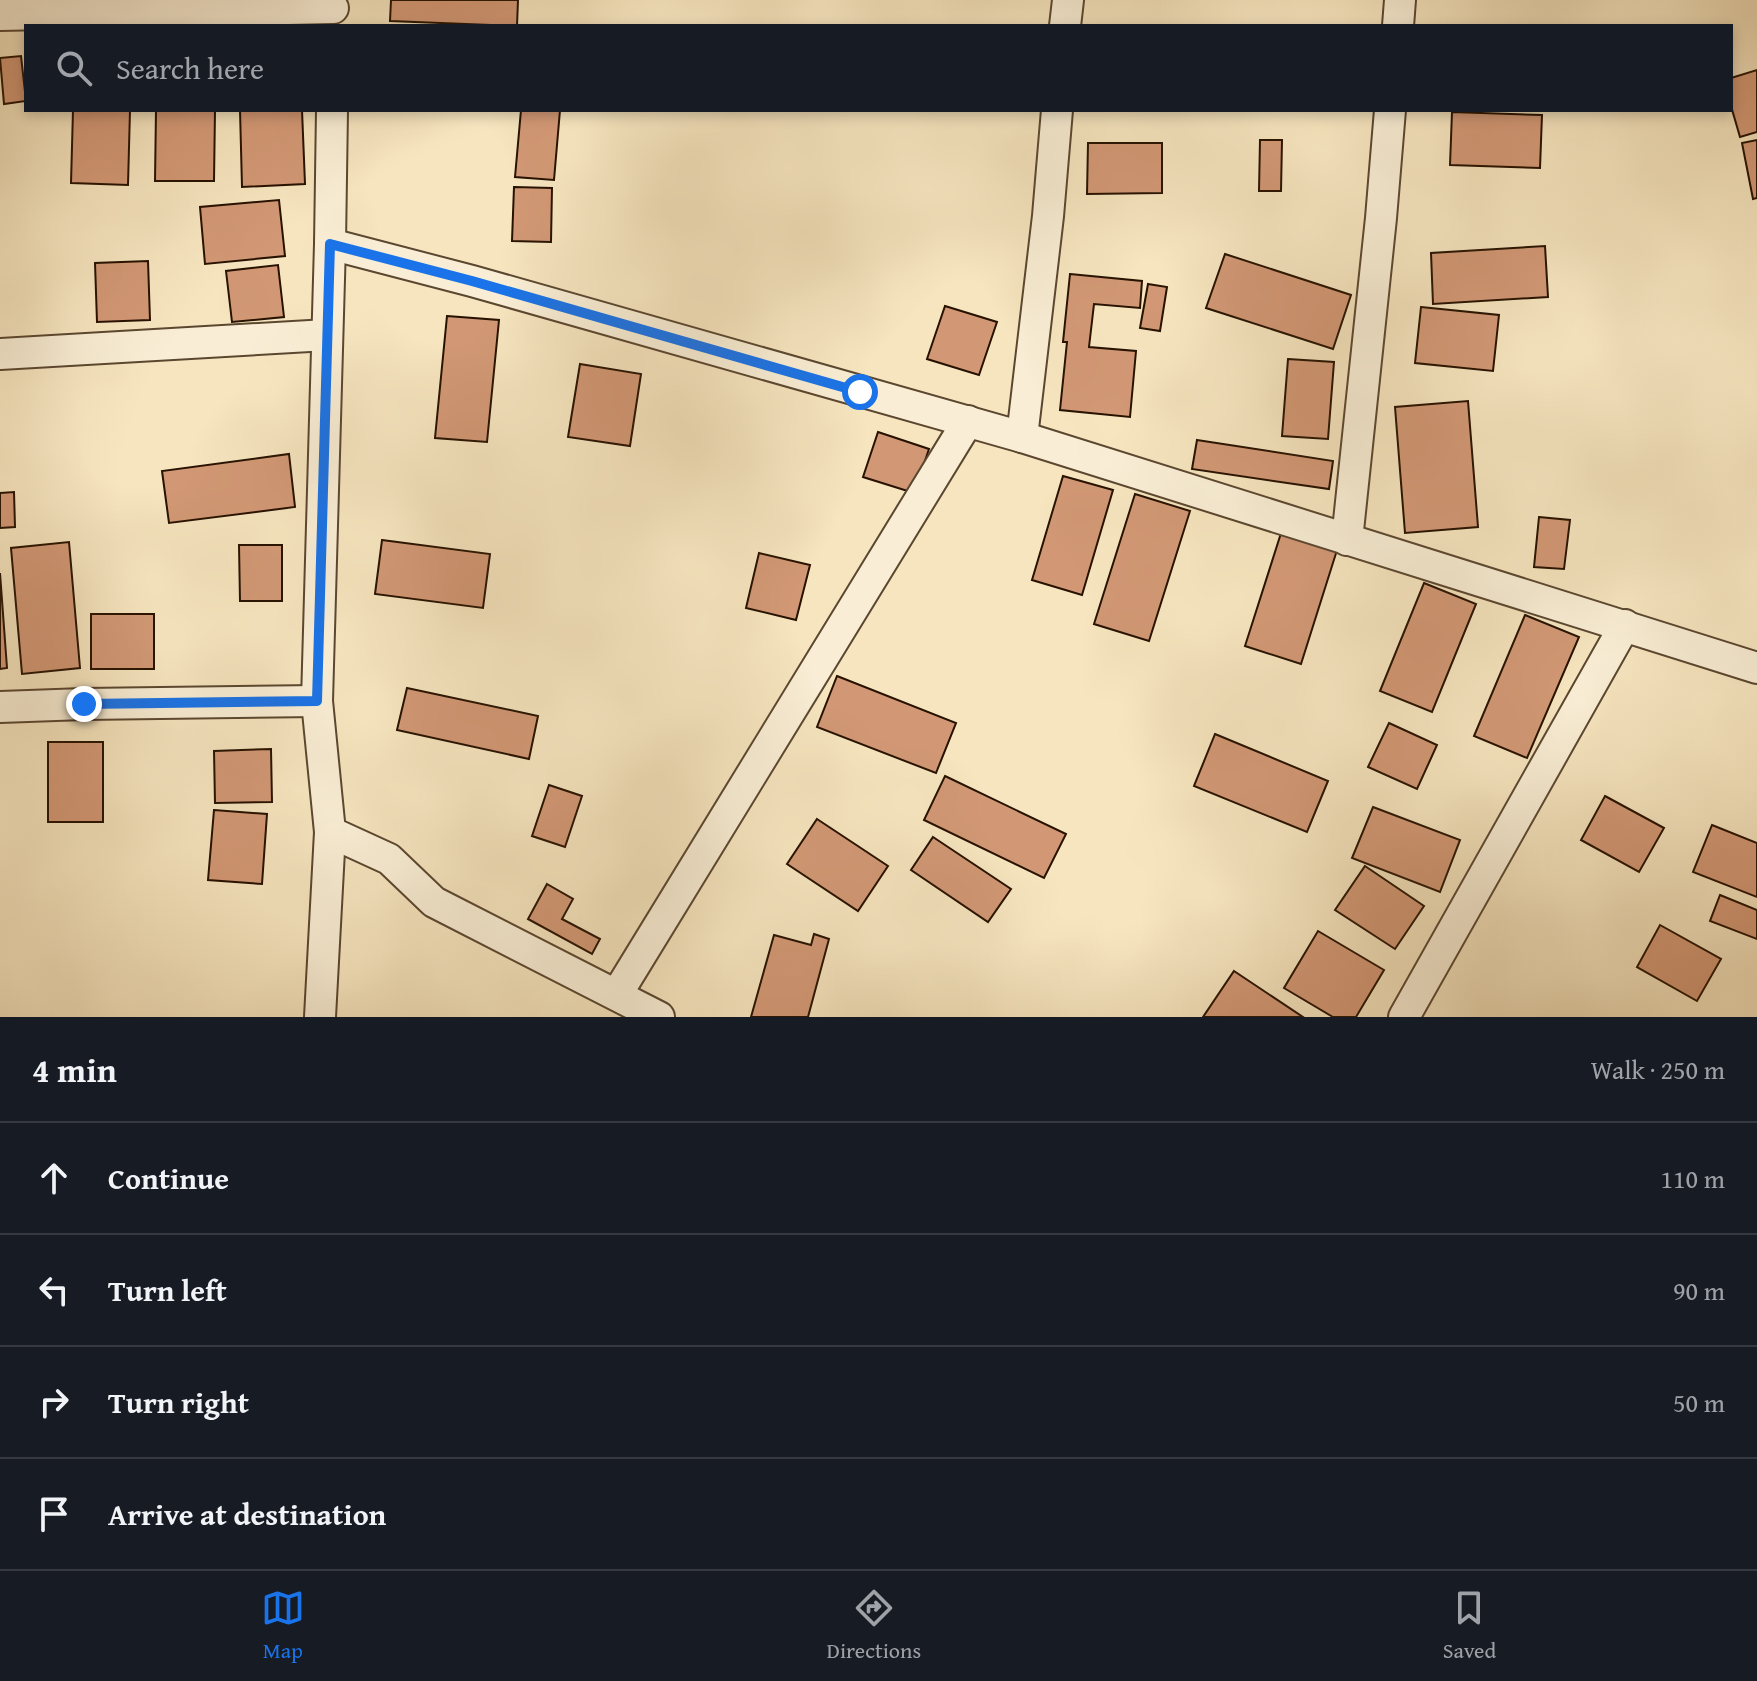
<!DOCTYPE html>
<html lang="en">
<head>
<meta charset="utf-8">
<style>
	body { margin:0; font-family:"Gentium Book Plus",serif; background:#242831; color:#f1f3f6 }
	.stop { position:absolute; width:24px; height:24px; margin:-18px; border:6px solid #1a73e8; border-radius:50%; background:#fff }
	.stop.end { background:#1a73e8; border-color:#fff; box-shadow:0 2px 8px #0008 }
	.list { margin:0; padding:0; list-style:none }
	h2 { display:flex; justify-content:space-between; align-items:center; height:104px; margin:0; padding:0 32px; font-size:34px }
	h2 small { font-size:26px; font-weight:400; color:#9ea1a6 }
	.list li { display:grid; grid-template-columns:52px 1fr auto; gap:24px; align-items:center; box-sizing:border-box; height:112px; padding:0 32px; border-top:2px solid #363941 }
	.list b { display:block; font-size:30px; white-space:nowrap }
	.list em { font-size:26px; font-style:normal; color:#9ea1a6 }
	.icon { flex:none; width:44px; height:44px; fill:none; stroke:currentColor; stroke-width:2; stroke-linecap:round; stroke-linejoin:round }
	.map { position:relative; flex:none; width:1757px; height:1017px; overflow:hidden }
	.search { position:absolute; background:#171b24; box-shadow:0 4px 12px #0003; left:24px; right:24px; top:24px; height:88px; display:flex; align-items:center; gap:20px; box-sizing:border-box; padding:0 28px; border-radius:0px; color:#9ea1a6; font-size:30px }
	.sheet { height:552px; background:#171b24 }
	nav { display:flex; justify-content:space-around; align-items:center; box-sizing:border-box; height:112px; border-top:2px solid #363941; background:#171b24; font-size:22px; color:#9ea1a6 }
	nav a { display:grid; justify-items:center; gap:4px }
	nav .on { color:#1a73e8 }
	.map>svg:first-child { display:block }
	.building { fill:#d29875; stroke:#271200; stroke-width:2 }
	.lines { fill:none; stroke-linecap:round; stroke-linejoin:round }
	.street-casing { stroke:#5b4730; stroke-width:34 }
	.street { stroke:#f9eed5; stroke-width:30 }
	.route { stroke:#1a73e8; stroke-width:10 }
</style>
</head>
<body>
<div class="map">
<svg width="1757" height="1017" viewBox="0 0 1757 1017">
	<rect width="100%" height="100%" fill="#f6e5bf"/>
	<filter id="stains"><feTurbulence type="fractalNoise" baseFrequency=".0025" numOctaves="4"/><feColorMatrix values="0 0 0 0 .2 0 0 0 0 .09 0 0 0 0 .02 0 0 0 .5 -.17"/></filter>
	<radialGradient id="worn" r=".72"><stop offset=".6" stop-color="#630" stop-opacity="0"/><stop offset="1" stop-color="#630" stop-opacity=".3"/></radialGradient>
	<g class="building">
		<polygon points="391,0 518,0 517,26 390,21"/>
		<polygon points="21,56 26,101 4,104 0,58"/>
		<polygon points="1757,70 1757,132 1740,137 1731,106 1731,78"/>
		<polygon points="73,110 130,110 128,185 71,183"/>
		<polygon points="156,110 215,110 214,181 155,181"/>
		<polygon points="240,110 302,110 305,184 242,187"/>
		<polygon points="521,110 560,110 554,180 515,177"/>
		<polygon points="1452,112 1542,115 1540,168 1450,165"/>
		<polygon points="1260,140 1282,140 1281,191 1259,191"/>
		<polygon points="1757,140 1757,198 1753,199 1742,143"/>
		<polygon points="1088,143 1162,143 1162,193 1087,194"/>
		<polygon points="514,187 552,188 551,242 512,241"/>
		<polygon points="279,200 285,256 205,264 200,207"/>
		<polygon points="1545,246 1548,297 1433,304 1431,253"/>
		<polygon points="1225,254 1351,295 1333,349 1206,308"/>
		<polygon points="148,261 150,320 97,322 95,263"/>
		<polygon points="278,265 284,317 232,322 226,271"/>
		<polygon points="1070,274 1142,281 1140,308 1094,304 1089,347 1136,351 1130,417 1060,410 1067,342 1063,342"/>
		<polygon points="1148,284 1167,287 1160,331 1140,328"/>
		<polygon points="945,306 997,322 979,375 927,359"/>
		<polygon points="1421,307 1499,315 1493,371 1415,363"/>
		<polygon points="447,316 499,320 487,442 435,438"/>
		<polygon points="1288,359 1334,362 1328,439 1282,436"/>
		<polygon points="580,364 641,374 630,446 568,437"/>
		<polygon points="1468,401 1478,527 1405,533 1395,407"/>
		<polygon points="878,432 929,449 914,493 863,477"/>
		<polygon points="1197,440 1333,461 1329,489 1192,469"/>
		<polygon points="289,454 295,507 169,523 162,471"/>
		<polygon points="1063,476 1113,490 1082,595 1032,580"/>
		<polygon points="14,492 15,527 0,528 0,493"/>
		<polygon points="1135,494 1190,511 1149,641 1094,624"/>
		<polygon points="1539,517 1570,520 1564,569 1534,567"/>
		<polygon points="1282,530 1338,547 1301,664 1245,646"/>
		<polygon points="382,540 490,554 483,608 375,594"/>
		<polygon points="69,542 80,668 22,674 11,548"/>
		<polygon points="239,545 282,545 282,601 240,601"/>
		<polygon points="759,553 810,565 796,620 746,608"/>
		<polygon points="0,573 7,668 0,669"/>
		<polygon points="1424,583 1476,604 1432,712 1380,691"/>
		<rect x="91" y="614" width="63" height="55"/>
		<polygon points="1525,615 1579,637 1527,758 1474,736"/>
		<polygon points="837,676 956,723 936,773 817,727"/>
		<polygon points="407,688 538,716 529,759 397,730"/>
		<polygon points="1389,723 1437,745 1417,789 1368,767"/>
		<polygon points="1215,734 1328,781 1307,832 1194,786"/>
		<rect x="48" y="742" width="55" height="80"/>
		<polygon points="271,749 272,802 215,803 214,751"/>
		<polygon points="945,776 1066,834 1044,878 924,820"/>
		<polygon points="549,785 582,796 565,847 532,836"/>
		<polygon points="1605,796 1664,828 1639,872 1581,840"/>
		<polygon points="1373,807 1460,840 1440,892 1352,858"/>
		<polygon points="214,810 267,814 262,884 208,880"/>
		<polygon points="817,819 888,866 858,911 787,864"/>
		<polygon points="1712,825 1757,843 1757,897 1693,872"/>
		<polygon points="933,837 1011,889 988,922 911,870"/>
		<polygon points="1365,866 1424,906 1395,949 1335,910"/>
		<polygon points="547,884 573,899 562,919 600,939 592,954 528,919"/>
		<polygon points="1720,895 1757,910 1757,939 1710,921"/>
		<polygon points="1660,925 1721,959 1697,1001 1637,967"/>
		<polygon points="1318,931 1384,970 1356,1017 1333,1017 1284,988"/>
		<polygon points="814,934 829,939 808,1017 751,1017 774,935 811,945"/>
		<polygon points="1234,971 1303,1017 1203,1017"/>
	</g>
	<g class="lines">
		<defs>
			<g id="street">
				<polyline points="0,15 333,8"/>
				<polyline points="1065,26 1068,0"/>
				<polyline points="1398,26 1400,0"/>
				<polyline points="330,244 472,281 1022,437 1757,668"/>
				<polyline points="0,354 327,335"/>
				<polyline points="1022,437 1048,216 1057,110"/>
				<polyline points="1347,540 1381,218 1390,110"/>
				<polyline points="0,707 84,704 317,701"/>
				<polyline points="330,832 389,859 434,902 659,1017"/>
				<polyline points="617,994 968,421"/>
				<polyline points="320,1017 330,832 317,701 330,244 332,110"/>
				<polyline points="1404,1017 1625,625"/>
			</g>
		</defs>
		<use href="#street" class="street-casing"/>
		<use href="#street" class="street"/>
	</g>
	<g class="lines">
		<polyline class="route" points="84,704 317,701 330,244 472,281 860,392"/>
	</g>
	<rect width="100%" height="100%" filter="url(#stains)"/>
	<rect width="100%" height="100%" fill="url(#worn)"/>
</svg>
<div class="stop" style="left:860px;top:392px"></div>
<div class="stop end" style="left:84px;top:704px"></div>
<div class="search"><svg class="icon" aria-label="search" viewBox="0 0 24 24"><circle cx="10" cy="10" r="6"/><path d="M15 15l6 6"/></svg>Search here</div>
</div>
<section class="sheet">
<h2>4 min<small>Walk · 250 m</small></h2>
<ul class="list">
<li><svg class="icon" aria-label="ahead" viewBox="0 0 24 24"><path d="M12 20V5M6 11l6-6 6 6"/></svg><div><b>Continue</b></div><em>110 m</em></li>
<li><svg class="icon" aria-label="left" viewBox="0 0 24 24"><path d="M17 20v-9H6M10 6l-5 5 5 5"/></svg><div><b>Turn left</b></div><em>90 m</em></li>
<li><svg class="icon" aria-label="right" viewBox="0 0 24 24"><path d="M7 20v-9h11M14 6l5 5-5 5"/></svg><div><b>Turn right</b></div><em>50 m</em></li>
<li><svg class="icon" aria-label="arrive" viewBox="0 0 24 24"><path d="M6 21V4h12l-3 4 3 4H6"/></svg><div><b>Arrive at destination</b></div></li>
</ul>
</section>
<nav>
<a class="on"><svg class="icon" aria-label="map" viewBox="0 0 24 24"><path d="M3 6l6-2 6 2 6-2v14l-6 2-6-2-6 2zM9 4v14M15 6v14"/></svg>Map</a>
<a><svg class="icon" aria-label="directions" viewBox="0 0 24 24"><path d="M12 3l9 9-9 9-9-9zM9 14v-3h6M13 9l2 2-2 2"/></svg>Directions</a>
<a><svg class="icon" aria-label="saved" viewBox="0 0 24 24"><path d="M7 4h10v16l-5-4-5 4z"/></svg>Saved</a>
</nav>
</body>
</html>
